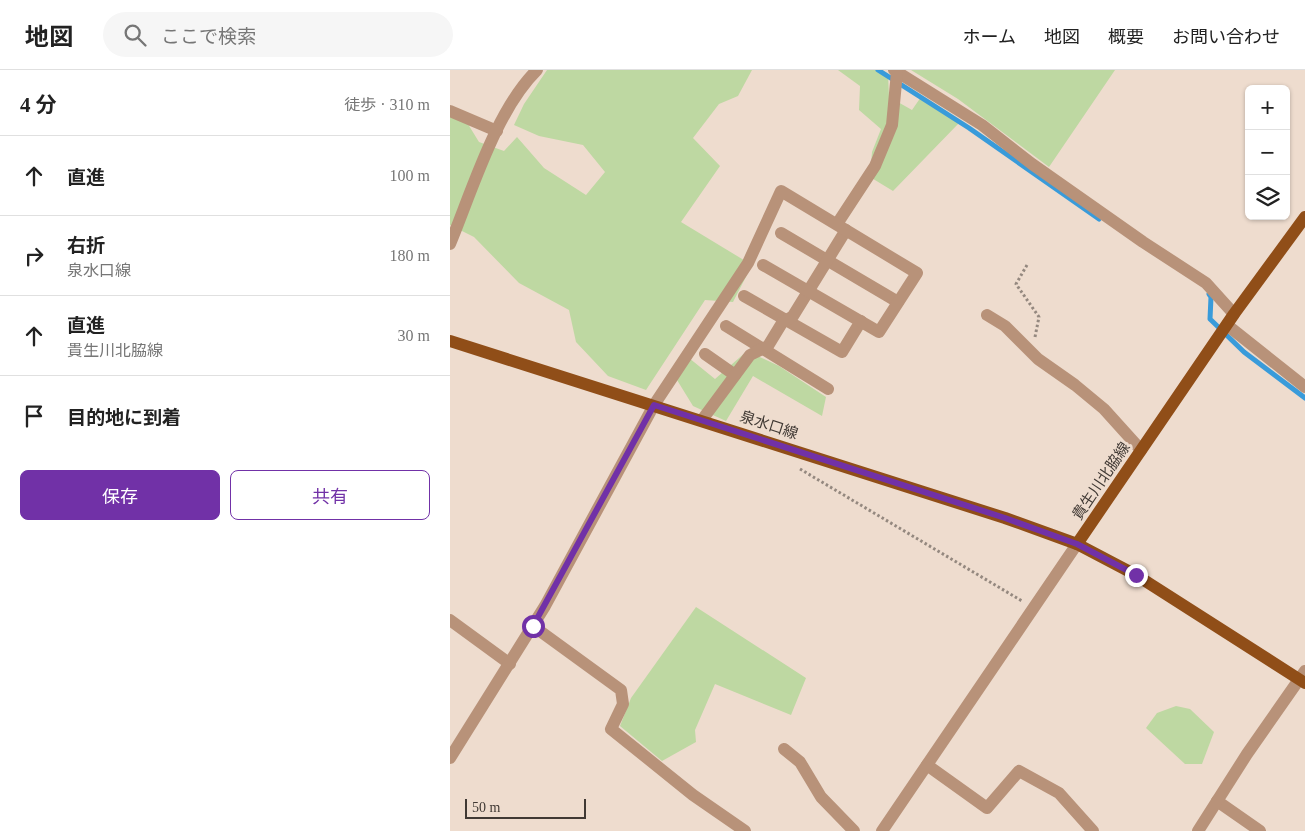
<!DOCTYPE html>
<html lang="ja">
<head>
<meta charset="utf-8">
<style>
	body { margin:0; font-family:"Times New Roman","Noto Sans JP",serif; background:#f6f6f6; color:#222 }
	.controls { position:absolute; right:15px; top:15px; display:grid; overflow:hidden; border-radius:8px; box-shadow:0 1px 4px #0004 }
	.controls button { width:45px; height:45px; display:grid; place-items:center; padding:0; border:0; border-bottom:1px solid #e0e0e0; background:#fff; color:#222; font:25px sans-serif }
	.scale { position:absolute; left:15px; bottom:12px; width:121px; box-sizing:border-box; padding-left:5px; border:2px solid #403934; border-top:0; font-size:14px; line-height:18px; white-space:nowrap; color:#403934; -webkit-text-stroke:4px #eedcce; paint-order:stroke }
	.stop { position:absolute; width:15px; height:15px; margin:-11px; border:4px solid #7131a7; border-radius:50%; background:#fff }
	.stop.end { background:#7131a7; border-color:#fff; box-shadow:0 1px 5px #0008 }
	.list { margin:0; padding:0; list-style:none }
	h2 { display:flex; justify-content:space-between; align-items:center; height:65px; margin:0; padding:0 20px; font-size:21px }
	h2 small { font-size:16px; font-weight:400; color:#767676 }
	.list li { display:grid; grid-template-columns:32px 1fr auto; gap:15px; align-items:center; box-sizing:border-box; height:80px; padding:0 20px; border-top:1px solid #e0e0e0 }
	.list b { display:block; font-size:19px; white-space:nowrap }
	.list p { margin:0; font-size:16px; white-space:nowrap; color:#767676 }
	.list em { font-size:16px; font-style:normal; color:#767676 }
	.actions { display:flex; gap:10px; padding:15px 20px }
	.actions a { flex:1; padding:11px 0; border:1px solid #7131a7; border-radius:8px; text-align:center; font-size:18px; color:#7131a7 }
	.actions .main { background:#7131a7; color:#fff }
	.icon { flex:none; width:28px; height:28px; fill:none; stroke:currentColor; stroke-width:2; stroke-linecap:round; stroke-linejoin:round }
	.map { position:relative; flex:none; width:855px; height:761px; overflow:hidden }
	header { display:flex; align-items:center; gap:30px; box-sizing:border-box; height:70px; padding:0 25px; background:#fff; border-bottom:1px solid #e0e0e0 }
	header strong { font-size:24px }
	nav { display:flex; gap:28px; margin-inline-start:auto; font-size:18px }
	.search { width:350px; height:45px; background:#f6f6f6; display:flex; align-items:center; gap:12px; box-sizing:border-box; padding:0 18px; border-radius:28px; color:#767676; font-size:19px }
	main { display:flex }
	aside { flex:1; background:#fff }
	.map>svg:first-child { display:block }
	.green { fill:#bed8a2 }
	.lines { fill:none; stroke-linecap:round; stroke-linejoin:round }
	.stream { stroke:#399bda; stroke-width:5 }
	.path { stroke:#94887f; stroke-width:3; stroke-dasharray:2.5 2.5; stroke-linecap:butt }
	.minor { stroke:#b89279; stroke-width:12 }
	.major { stroke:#904e18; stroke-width:12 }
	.route { stroke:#7131a7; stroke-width:6 }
	.labels { text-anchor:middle; stroke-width:5; stroke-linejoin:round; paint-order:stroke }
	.street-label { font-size:15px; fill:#403934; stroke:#eedcce }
</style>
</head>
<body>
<header>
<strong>地図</strong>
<div class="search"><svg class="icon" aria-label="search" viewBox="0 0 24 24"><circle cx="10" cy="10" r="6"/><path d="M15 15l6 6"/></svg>ここで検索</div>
<nav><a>ホーム</a><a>地図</a><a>概要</a><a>お問い合わせ</a></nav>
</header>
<main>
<aside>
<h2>4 分<small>徒歩 · 310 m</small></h2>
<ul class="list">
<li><svg class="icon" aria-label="ahead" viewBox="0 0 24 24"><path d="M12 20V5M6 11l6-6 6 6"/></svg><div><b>直進</b></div><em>100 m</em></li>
<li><svg class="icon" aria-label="right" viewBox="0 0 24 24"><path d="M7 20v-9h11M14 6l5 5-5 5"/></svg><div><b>右折</b><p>泉水口線</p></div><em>180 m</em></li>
<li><svg class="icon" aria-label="ahead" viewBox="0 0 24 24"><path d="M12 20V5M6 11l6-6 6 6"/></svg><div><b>直進</b><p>貴生川北脇線</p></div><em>30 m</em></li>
<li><svg class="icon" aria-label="arrive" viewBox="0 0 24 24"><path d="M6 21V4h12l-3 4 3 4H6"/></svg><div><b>目的地に到着</b></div></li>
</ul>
<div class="actions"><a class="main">保存</a><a>共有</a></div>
</aside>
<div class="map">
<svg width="855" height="761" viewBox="0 0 855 761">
	<rect width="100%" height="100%" fill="#eedcce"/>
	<g class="green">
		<polygon points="97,0 302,0 288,26 269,34 243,68 270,96 231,152 302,195 283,232 255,230 196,320 158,306 126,272 119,240 69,213 24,167 0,155 0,38 13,46 29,72 54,81 67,67 94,98 136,125 155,102 133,75 89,66 64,55 74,34"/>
		<polygon points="388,0 432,0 438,4 439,27 462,40 471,27 509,53 443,121 420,107 422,82 431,59 409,40 410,16"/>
		<polygon points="461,0 665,0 599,97 508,29"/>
		<polygon points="297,281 329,296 376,327 372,346 303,306 276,351 243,336 227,310 239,288 265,309"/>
		<polygon points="246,537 356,608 341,645 265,614 245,660 246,672 212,691 170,656 181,628"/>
		<polygon points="726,636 740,639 764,662 752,694 735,694 696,658 707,643"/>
	</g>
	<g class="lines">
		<g class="stream">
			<polyline points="428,0 519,58 649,149"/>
			<polyline points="759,224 761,227 760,249 794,282 855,328"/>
		</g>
		<g class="path">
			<polyline points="577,195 566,214 589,247 585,267"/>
			<polyline points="350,399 572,531"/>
		</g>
		<g class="minor">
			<polyline points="444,0 532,55 582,94 693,172 756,213 784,244"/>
			<polyline points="0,41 47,61"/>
			<polyline points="387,154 425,96 442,55 447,2"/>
			<polyline points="331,163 448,232"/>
			<path d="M0,174C22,121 46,40 87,0"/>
			<polyline points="294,226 392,282 411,251"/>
			<polyline points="537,245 555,256 588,289 625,315 654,339 691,380"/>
			<polyline points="777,255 855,317"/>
			<polyline points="276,256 378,319"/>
			<polyline points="255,284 285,305"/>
			<polyline points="252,350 300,285 318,276 332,253 343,246 396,160"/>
			<polyline points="0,550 60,594"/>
			<polyline points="83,556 171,620 173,634 161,659 243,725 295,761"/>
			<polyline points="334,679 350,692 371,727 404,761"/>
			<polyline points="0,688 95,536 204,335 298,193 331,121 467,203 429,262 313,195"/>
			<polyline points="477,695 537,738 569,701 609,723 643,761"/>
			<polyline points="767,731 810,761"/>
			<polyline points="432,761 627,474"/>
			<polyline points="748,761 797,684 855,601"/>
		</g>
		<g class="major">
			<polyline points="0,271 555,448 627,474 686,505 855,613"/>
			<polyline points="627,474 784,244 855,147"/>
		</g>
	</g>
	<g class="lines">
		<polyline class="route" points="83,556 204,335 555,448 627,474 686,505"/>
	</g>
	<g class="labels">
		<g class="street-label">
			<text transform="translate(319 355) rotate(18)" y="5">泉水口線</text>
			<text transform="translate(651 411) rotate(-56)" y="5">貴生川北脇線</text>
		</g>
	</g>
</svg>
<div class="controls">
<button>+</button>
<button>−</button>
<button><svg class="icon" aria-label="layers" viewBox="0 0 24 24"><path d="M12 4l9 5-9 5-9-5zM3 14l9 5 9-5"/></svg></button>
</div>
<div class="scale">50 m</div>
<div class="stop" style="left:83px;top:556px"></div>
<div class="stop end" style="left:686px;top:505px"></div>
</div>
</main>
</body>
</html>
